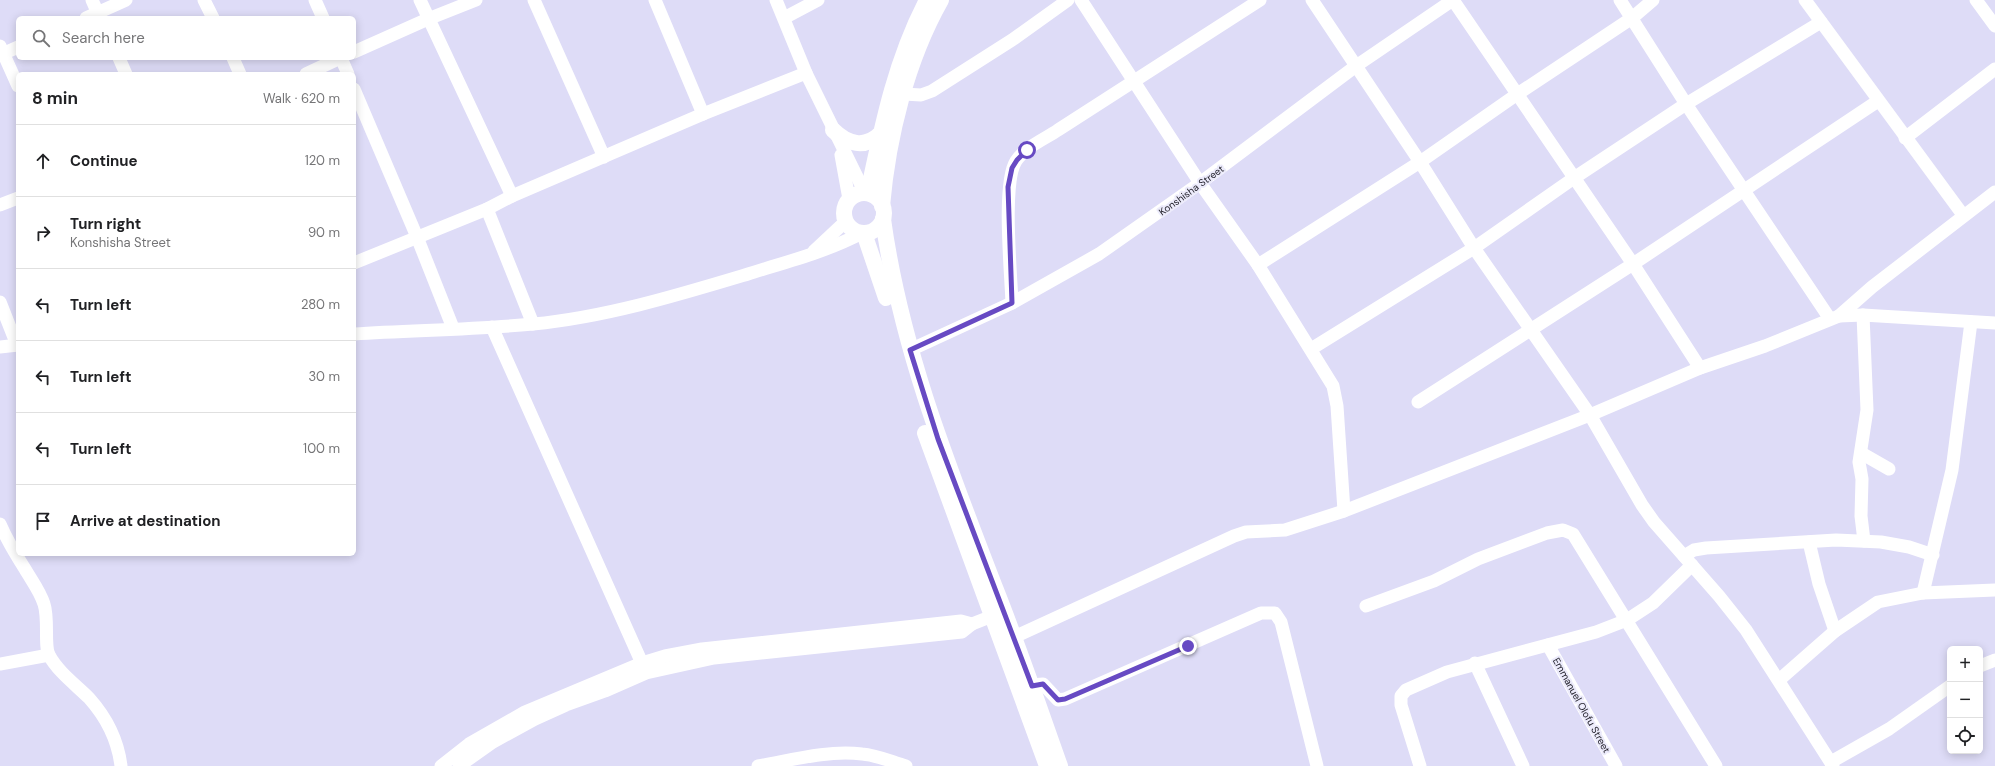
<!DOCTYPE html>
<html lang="en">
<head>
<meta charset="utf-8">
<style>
	body { margin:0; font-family:"DM Sans",sans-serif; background:#f6f6f6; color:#202124 }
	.controls { position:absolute; right:12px; bottom:12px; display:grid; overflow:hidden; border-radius:6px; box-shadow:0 2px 10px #0003 }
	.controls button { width:36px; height:36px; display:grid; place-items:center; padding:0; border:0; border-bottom:1px solid #e0e0e0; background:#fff; color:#202124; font:20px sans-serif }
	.stop { position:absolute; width:12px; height:12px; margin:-9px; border:3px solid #674ac3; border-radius:50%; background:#fff }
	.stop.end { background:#674ac3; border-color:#fff; box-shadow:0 1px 4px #0008 }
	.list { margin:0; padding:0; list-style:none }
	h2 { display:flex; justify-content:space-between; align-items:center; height:52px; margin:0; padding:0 16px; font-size:17px }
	h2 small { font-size:13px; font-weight:400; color:#757577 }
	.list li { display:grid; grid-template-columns:26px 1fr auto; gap:12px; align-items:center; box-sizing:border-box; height:72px; padding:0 16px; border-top:1px solid #e0e0e0 }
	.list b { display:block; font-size:15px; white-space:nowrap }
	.list p { margin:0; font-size:13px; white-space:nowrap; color:#757577 }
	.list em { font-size:13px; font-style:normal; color:#757577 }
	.icon { flex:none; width:22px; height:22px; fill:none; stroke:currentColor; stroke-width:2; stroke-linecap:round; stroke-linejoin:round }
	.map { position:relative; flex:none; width:1995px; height:766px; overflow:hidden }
	.search { position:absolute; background:#fff; box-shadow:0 2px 10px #0003; left:16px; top:16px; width:340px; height:44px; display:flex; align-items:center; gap:10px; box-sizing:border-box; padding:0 14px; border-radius:6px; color:#757577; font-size:15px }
	.panel { position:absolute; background:#fff; box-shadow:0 2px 10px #0003; left:16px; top:72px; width:340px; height:484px; border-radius:6px }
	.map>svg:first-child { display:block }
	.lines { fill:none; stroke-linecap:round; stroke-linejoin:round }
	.minor { stroke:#fff; stroke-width:13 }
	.major { stroke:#fff; stroke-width:16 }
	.route { stroke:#674ac3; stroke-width:5 }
	.labels { text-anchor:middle; stroke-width:4; stroke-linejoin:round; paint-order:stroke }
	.street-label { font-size:10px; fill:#24232d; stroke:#ecebfb }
</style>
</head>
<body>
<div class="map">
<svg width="1995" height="766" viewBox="0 0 1995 766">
	<rect width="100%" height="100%" fill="#dedcf7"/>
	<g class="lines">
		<g class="minor">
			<polyline points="92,0 100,18"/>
			<polyline points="204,0 213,18"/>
			<polyline points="315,0 323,18"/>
			<polyline points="420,0 512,196"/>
			<polyline points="534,0 604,157"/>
			<polyline points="655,0 703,114"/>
			<polyline points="776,0 806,73 865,193"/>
			<polyline points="1081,0 1200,183 1258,265 1333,386 1337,406 1344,511"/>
			<polyline points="1312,0 1420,162 1474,248 1590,415 1642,505 1654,522 1719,596 1746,630 1833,766"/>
			<polyline points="1453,0 1633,264 1700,368"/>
			<polyline points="1620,0 1686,104 1830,319"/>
			<polyline points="1805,0 1963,215"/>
			<polyline points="1976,0 1995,26"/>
			<polyline points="86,18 126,0"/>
			<polyline points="784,18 818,0"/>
			<polyline points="0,46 18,86"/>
			<polyline points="354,52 428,19 476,0"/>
			<polyline points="0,55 18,47"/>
			<polyline points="119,58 126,74"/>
			<polyline points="233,58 240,74"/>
			<polyline points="341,58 348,74"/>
			<polyline points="306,74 340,58"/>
			<polyline points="354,89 417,237 453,328"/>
			<polyline points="904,94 921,95 932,91 1012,40 1068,0"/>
			<polyline points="1905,138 1995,69"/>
			<polyline points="841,155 849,199"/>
			<polyline points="0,205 18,198"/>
			<polyline points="487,209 533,324"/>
			<polyline points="814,251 845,222"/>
			<polyline points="354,263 487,209 512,196 703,114 806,73"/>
			<polyline points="1258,265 1420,162 1516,95 1632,18 1653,0"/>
			<polyline points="0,302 17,345"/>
			<path d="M1012,303C1011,274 1002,182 1016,161C1025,147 1045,139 1058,130L1260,0"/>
			<polyline points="1863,315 1867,410 1859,462 1862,479 1861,516 1864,541"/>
			<polyline points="1839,316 1872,287 1995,192"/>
			<polyline points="492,327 645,670"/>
			<path d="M354,334C413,330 473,330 533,324C606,317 678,295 748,274C786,262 826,252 862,233"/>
			<polyline points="0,347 18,345"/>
			<polyline points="1311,349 1474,248 1574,178 1686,104 1821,22"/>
			<polyline points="910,350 1012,303 1099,254 1200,183 1356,66 1453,0"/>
			<polyline points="1418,402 1633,264 1878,101"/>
			<polyline points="1861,453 1889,469"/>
			<path d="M0,524C7,540 16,555 25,569C32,581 40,591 44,604C49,619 44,646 49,655C58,672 76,685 89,698C106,717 118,741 121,766"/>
			<polyline points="1809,542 1819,584 1835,631"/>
			<polyline points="1684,556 1694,550 1706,548 1836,540 1881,542 1909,547 1933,555"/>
			<polyline points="1923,593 1952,470 1971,322"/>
			<polyline points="1366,606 1434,581 1478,559 1547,533 1563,530 1573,534 1716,766"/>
			<polyline points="1014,637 1234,536 1246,532 1285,530 1344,511 1590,415 1700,368 1765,346 1839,316 1863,315 1995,323"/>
			<polyline points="1548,645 1616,766"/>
			<polyline points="1475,663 1523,766"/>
			<polyline points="0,664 49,655"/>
			<polyline points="1980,666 1995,660"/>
			<polyline points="1779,680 1835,631 1878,602 1923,593 1995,590"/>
			<polyline points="1032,685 1043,684 1058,700 1065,699 1261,613 1275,613 1281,622 1317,766"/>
			<polyline points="1831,762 1889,729 1950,686"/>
			<polyline points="441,766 469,744 525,712 642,663 665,656 702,649 961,621 972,624"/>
			<polyline points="459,766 493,742 535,719 566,705 605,691 646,673 714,658 962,632 972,624 1000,613"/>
			<path d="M758,766C792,760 827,750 862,754C877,755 892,762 906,766"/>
			<polyline points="1420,766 1401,705 1401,696 1406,690 1447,672 1596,632 1627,620 1653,603 1692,565"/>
		</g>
		<g class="major">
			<path d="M833,130C847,144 865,149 880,134"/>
			<circle cx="864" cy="213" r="20"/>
			<path d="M868,193C882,127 895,61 927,0"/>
			<path d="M882,206C888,137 907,60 941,0"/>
			<path d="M883,219C901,349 949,468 996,590C1019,648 1039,707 1060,766"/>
			<polyline points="864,233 886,298"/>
			<polyline points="925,433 1047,766"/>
		</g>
	</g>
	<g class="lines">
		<polyline class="route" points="1027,150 1017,160 1012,168 1008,187 1012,303 910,350 938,439 1032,686 1043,684 1058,700 1065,699 1188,646"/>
	</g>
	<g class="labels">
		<g class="street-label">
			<text transform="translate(1191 190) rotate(-36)" y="4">Konshisha Street</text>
			<text transform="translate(1582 705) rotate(61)" y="4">Emmanuel Olofu Street</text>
		</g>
	</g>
</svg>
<div class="controls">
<button>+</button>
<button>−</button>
<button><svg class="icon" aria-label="locate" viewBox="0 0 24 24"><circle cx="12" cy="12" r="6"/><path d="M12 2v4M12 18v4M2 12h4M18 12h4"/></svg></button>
</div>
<div class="stop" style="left:1027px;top:150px"></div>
<div class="stop end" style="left:1188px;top:646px"></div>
<div class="search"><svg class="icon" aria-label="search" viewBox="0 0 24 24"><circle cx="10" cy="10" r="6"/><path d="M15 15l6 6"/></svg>Search here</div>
<section class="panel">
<h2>8 min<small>Walk · 620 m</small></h2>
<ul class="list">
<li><svg class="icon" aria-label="ahead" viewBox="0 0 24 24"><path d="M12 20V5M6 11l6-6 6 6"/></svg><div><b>Continue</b></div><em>120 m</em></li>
<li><svg class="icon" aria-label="right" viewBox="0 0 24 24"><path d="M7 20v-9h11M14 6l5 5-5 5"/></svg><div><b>Turn right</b><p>Konshisha Street</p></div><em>90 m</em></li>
<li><svg class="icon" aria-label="left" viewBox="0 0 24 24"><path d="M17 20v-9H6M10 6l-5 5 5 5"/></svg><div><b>Turn left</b></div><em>280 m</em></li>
<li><svg class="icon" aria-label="left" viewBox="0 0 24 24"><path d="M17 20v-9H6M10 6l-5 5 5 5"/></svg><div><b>Turn left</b></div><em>30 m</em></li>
<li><svg class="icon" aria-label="left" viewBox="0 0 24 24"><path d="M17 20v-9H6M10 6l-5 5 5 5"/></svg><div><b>Turn left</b></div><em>100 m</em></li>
<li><svg class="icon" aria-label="arrive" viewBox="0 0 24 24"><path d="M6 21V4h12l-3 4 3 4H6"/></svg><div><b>Arrive at destination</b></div></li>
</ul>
</section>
</div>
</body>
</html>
